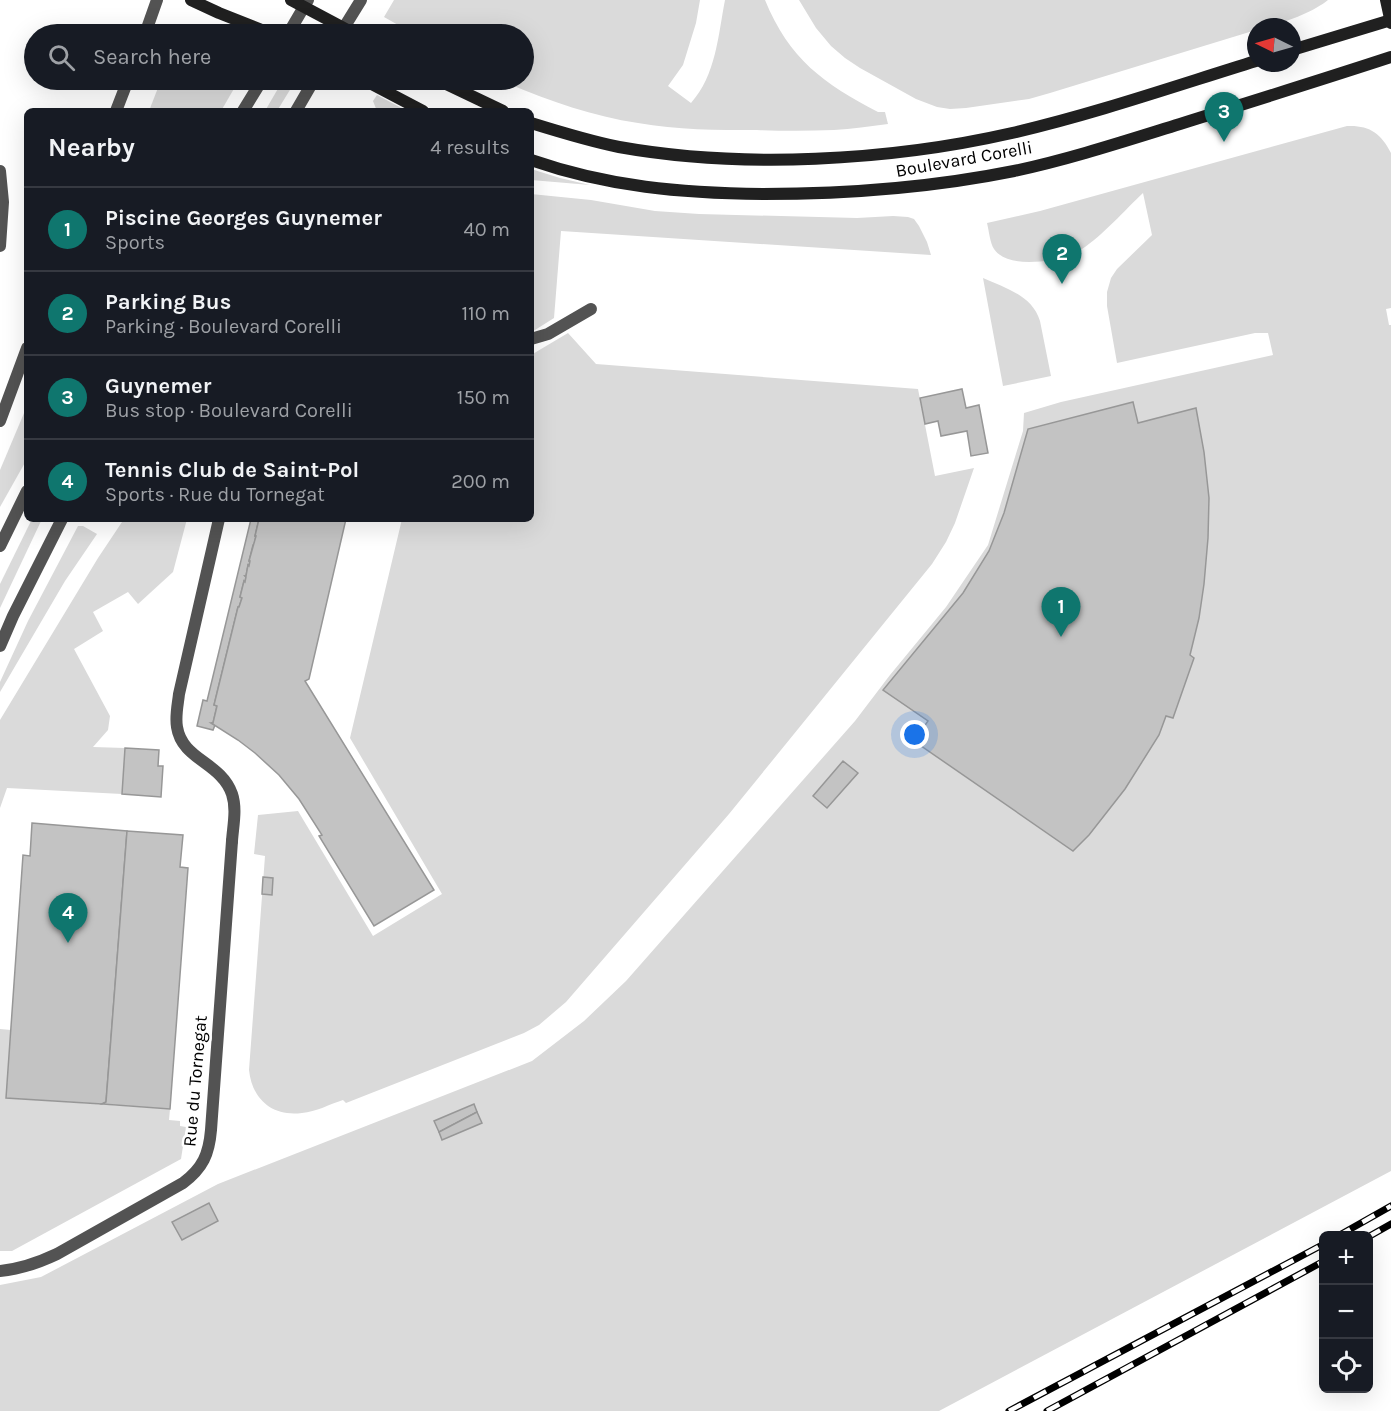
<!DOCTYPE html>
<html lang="en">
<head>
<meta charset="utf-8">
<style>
	body { margin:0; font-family:Karla,sans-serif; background:#242831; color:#f1f3f6 }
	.controls { position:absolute; right:18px; bottom:18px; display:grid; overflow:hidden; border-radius:9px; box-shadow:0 6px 24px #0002 }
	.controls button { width:54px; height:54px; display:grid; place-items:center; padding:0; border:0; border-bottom:2px solid #363941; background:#171b24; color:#f1f3f6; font:30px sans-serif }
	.compass { position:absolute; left:1247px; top:18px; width:54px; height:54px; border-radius:50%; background:#171b24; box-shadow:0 6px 24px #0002; rotate:275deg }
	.you { position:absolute; left:915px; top:735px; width:21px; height:21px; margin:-15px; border:4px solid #fff; border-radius:50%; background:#1a73e8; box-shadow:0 0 0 9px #1a73e833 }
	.badge { display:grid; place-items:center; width:39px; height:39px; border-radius:50%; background:#0f766e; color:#fff; font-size:20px; font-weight:700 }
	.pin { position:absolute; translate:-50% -50px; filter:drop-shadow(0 2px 3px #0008) }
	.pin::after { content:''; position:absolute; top:32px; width:21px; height:18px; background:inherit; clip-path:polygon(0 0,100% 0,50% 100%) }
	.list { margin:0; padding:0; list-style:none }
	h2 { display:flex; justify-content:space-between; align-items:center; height:78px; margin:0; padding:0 24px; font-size:26px }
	h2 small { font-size:20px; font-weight:400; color:#9ea1a6 }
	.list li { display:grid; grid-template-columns:39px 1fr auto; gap:18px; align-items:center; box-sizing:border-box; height:84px; padding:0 24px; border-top:2px solid #363941 }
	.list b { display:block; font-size:22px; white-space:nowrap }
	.list p { margin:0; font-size:20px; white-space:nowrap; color:#9ea1a6 }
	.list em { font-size:20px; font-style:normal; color:#9ea1a6 }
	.icon { flex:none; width:33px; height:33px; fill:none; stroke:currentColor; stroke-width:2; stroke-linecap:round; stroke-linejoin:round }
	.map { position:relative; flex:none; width:1391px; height:1411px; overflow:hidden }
	.search { position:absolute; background:#171b24; box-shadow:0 6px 24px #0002; left:24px; top:24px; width:510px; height:66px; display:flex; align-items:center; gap:15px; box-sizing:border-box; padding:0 21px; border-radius:33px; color:#9ea1a6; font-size:22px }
	.panel { position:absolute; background:#171b24; box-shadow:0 6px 24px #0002; left:24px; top:108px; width:510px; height:414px; border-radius:9px }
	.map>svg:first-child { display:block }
	.green { fill:#dadada }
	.building { fill:#c3c3c3; stroke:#979797; stroke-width:1.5 }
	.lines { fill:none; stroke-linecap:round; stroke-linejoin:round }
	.service { stroke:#535353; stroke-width:12 }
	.minor { stroke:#535353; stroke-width:12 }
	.tertiary { stroke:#535353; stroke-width:12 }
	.secondary { stroke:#202020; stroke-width:12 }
	.rail-casing { stroke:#000; stroke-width:7 }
	.rail { stroke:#fff; stroke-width:4.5; stroke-dasharray:14; stroke-linecap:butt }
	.secondary-bridge { stroke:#202020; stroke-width:12 }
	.labels { text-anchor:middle; stroke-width:5; stroke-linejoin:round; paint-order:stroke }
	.street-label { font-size:18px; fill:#000; stroke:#fff }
</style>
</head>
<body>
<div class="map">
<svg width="1391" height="1411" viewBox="0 0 1391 1411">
	<rect width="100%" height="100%" fill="#fff"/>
	<g class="green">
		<path d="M394,0H700L696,23L683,65L668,86L691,103C716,75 718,36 725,0H765C789,59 824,84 878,112H885L888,124C870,126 852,129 834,130C808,131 782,131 757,130C717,130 677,130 638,123C591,116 544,99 500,80H524V34H414L384,17Z"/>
		<path d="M799,0H1328C1312,13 1276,27 1256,27V30L1050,93L1029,99L966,108L950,109L937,107L916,99L860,68L845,58L831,46L816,28Z"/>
		<polygon points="161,80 239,80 221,111 149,111"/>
		<polygon points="283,80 296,80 277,111 265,111"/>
		<polygon points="377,95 407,111 377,111 373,101"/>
		<path d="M1347,126C1369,125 1381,133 1391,153V308L1386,309L1389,325H1391V1171L939,1411H0V1285L41,1277L218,1184L532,1061L584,1021L626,981L855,721L890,675L946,607L988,545L1023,431L1024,413L1061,402L1273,355L1268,333H1255L1117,363L1107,306V292L1111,278L1117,269L1152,235L1143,193C1125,210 1102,236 1082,249C1063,261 1009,271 994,249C990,243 989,231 987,223L1040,211Z"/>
		<polygon points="531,169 560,178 590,185 531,180"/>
		<polygon points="531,194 591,200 655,211 699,214 857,218 893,216 908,217 914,219 919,226 927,242 931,255 561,231 554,318 535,330 531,330"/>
		<path d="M983,278C1005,288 1032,295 1040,321L1051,376L1003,386Z"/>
		<path d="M568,333L596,364L918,389L935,476L974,468L955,523L946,542L932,564L729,814L566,1002L539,1025L524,1033L346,1103L343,1100C330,1104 316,1112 302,1113C272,1117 252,1099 249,1070L265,856L254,854L258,815L298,811L373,936L442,894L350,738L402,519H531V355Z"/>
		<polygon points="27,406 27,459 0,507 0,470"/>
		<polygon points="32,519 42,519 0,608 0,584"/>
		<polygon points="124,519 187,519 173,572 138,604 128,592 93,612 103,631 74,649 110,716 108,730 93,747 125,748 122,794 7,788 0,808 0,720 98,558"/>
		<polygon points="78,526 83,526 97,534 65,581 0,692 0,682 28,621"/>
		<polygon points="0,1029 11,1030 6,1098 170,1109 169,1120 180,1121 180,1126 186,1127 181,1159 12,1251 0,1251"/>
	</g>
	<g class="building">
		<polygon points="962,389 966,408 979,405 988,453 971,456 967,431 941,436 938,421 925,424 920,398"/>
		<polygon points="1133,402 1138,423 1196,408 1204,452 1209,498 1208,538 1204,584 1199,618 1190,655 1194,658 1173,718 1166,716 1159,735 1125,789 1089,835 1073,851 914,741 928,721 883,690 963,593 989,551 1004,513 1028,429"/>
		<polygon points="251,519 259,519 255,536 256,536 254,545 253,545 249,561 250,561 249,566 248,565 246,576 245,576 246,577 245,582 244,581 240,597 242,598 239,607 238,607 214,705 217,706 213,723 211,723 215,725 213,730 197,726 203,700 207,701"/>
		<polygon points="259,519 346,519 309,679 305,681 434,890 374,926 319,836 322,835 299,799 279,775 255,753 238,740 211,723 213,723 217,706 214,705 238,607 239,607 242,598 240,597 244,581 245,582 246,577 245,576 246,576 248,565 249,566 250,561 249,561 256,536 255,536"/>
		<polygon points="125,748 159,750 158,766 163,766 161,797 122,794"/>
		<polygon points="843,761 858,773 827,808 813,796"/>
		<polygon points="32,823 127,831 106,1102 102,1104 6,1098 23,855 30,856"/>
		<polygon points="127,831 183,835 180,867 188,868 170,1109 102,1104 106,1102"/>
		<polygon points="263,877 273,878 272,895 262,894"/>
		<polygon points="474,1104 477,1112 439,1132 434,1121"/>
		<polygon points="477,1112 482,1123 442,1140 439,1132"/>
		<polygon points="209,1203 218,1221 182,1240 172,1222"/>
	</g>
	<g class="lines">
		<g class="service">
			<polyline points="340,34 361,0"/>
			<polyline points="296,111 314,80"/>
			<polyline points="531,339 548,334 591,309"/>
			<path d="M219,519L179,694C178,704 175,716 177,727C182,760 221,762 232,794C237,809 233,826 232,841"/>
			<polyline points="0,646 13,616 62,519"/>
		</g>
		<g class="minor">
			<polyline points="0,171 3,202 0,246"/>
			<path d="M0,1271C21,1269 38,1263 57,1254L183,1183C203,1168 209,1154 211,1130L232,841"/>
		</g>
		<g class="tertiary">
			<polyline points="145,34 157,0"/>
			<polyline points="288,34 308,0"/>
			<polyline points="116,111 128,80"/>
			<polyline points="243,111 262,80"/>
			<polyline points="0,421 27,348"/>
			<polyline points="0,546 27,491"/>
		</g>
		<g class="secondary">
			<polyline points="191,0 219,13 272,34"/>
			<polyline points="1386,0 1391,23"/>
			<polyline points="1292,50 1391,20"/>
			<polyline points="364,80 423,111"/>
			<polyline points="438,80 503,111"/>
			<path d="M531,123C560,132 589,141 619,147C742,169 889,161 1012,133C1094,114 1175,86 1256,61"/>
			<path d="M531,160C609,187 681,193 763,194C849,194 930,188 1014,171C1070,159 1125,141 1180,124C1250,102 1321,80 1391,57"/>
		</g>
		<defs>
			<g id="rail">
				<polyline points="1338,1236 1391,1206"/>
				<polyline points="1368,1237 1391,1224"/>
				<polyline points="1009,1411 1324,1244"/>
				<polyline points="1047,1411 1324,1261"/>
			</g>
		</defs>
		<use href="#rail" class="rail-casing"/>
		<use href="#rail" class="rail"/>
		<polyline class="secondary-bridge" points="291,0 355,34"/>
	</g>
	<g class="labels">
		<g class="street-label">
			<text transform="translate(964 159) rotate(-10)" y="6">Boulevard Corelli</text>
			<text transform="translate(195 1081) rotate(-85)" y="6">Rue du Tornegat</text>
		</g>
	</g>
</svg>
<div class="controls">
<button>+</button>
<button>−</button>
<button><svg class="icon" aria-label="locate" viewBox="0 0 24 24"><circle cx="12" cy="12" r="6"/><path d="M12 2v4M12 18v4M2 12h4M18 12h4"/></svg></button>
</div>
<svg class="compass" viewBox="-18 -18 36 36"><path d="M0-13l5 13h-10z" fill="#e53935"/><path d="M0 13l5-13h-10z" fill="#9ea1a6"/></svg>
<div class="you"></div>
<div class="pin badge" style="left:1061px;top:637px">1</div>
<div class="pin badge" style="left:1062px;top:284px">2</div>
<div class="pin badge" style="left:1224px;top:142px">3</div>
<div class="pin badge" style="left:68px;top:943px">4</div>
<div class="search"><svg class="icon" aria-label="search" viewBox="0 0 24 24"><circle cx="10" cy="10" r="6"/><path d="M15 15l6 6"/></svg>Search here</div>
<section class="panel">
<h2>Nearby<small>4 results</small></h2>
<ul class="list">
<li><span class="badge">1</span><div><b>Piscine Georges Guynemer</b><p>Sports</p></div><em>40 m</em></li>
<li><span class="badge">2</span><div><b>Parking Bus</b><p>Parking · Boulevard Corelli</p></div><em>110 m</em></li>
<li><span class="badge">3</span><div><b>Guynemer</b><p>Bus stop · Boulevard Corelli</p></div><em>150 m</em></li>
<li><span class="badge">4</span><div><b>Tennis Club de Saint-Pol</b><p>Sports · Rue du Tornegat</p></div><em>200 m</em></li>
</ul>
</section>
</div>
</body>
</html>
